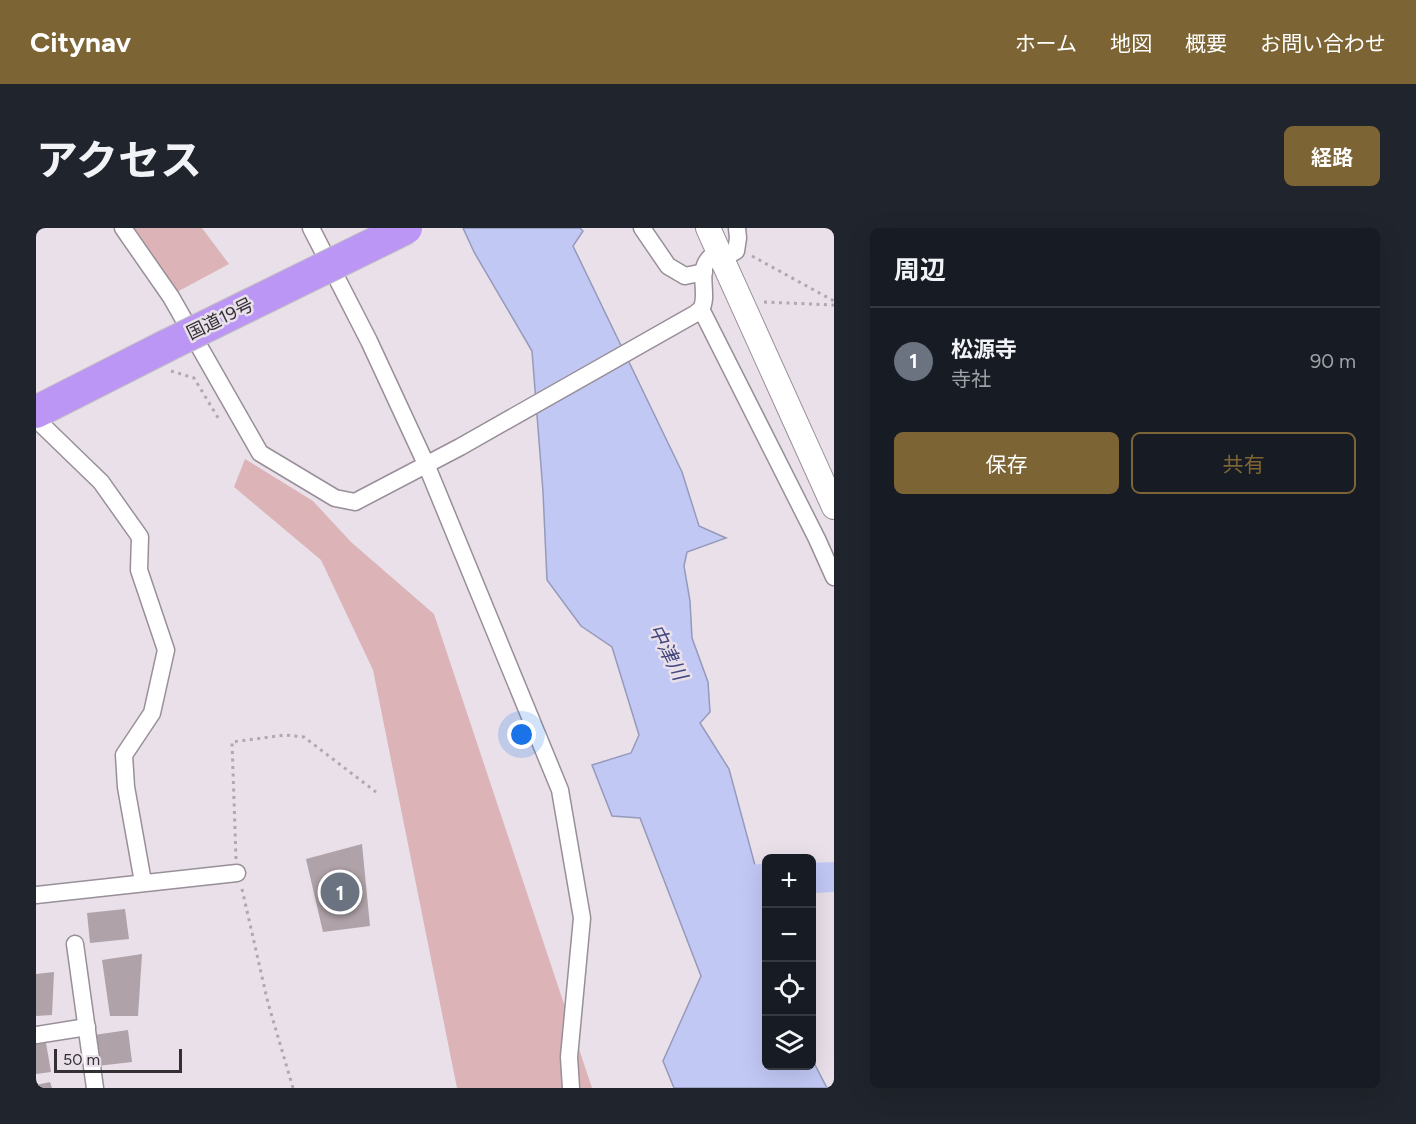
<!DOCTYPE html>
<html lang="ja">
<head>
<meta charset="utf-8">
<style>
	body { margin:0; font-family:Figtree,"Noto Sans JP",sans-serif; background:#20242c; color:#f1f3f6 }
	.controls { position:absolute; right:18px; bottom:18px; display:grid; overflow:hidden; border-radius:9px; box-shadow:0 6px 24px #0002 }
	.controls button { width:54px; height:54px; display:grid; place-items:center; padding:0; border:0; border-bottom:2px solid #363941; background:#171b24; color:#f1f3f6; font:30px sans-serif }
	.scale { position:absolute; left:18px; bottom:15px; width:128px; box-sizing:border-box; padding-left:6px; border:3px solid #332f33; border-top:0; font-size:16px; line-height:21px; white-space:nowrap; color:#332f33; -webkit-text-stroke:4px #e9e0ea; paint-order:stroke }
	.you { position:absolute; left:486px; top:507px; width:21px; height:21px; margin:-15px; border:4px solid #fff; border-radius:50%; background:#1a73e8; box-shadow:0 0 0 9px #1a73e833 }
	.badge { display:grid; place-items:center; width:39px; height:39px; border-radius:50%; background:#7d6435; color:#fff; font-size:20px; font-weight:700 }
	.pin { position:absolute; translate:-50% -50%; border:3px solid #fff; box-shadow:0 2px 6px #0006 }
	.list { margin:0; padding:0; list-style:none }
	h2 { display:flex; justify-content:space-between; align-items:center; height:78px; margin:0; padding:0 24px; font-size:26px }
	h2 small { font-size:20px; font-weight:400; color:#9ea1a6 }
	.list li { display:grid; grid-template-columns:39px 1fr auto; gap:18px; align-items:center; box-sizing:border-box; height:108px; padding:0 24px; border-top:2px solid #363941 }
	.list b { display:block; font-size:22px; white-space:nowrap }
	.list p { margin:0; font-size:20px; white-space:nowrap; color:#9ea1a6 }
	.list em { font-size:20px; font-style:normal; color:#9ea1a6 }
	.actions { display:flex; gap:12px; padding:18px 24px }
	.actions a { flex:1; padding:14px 0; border:2px solid #7d6435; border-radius:9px; text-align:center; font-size:21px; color:#7d6435 }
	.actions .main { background:#7d6435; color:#fff }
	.icon { flex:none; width:33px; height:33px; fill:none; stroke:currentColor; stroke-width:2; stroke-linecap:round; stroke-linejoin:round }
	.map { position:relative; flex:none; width:798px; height:860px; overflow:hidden; border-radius:9px }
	header { display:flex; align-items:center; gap:36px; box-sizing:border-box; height:84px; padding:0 30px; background:#7d6435; color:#fff }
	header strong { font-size:28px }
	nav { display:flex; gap:33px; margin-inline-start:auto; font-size:21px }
	.intro { display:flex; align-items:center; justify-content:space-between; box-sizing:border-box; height:144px; padding:0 36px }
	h1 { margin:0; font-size:42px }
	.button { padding:15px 27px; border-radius:9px; background:#7d6435; color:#fff; font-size:21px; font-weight:700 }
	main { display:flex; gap:36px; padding:0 36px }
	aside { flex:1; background:#171b24; border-radius:9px; box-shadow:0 6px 24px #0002 }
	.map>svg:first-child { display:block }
	.green { fill:#dcb4b8 }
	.water { fill:#c1c8f4; stroke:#969aba; stroke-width:1.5 }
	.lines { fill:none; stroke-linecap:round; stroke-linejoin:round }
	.river { stroke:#c1c8f4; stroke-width:30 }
	.building { fill:#afa2a8 }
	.street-casing { stroke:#988f99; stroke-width:19 }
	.secondary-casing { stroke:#988f99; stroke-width:26 }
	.highway-casing { stroke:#c2c1c2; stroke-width:34 }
	.path { stroke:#b0a8b0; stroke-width:3; stroke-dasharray:3 4.5; stroke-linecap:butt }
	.street { stroke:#fff; stroke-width:16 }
	.secondary { stroke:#fff; stroke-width:24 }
	.highway { stroke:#bb96f5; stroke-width:32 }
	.highway-bridge-casing { stroke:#c2c1c2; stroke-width:34; stroke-linecap:butt }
	.highway-bridge { stroke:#bb96f5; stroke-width:32 }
	.labels { text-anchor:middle; stroke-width:5; stroke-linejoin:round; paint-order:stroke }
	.street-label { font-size:18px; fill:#332f33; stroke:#e9e0ea }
	.water-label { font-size:20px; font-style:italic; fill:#434980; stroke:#e9e0ea }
</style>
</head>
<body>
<header>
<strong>Citynav</strong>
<nav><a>ホーム</a><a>地図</a><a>概要</a><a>お問い合わせ</a></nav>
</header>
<div class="intro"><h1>アクセス</h1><a class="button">経路</a></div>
<main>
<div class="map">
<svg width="798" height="860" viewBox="0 0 798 860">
	<rect width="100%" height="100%" fill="#e9e0ea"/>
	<g class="green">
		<polygon points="96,0 166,0 193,36 139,65"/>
		<polygon points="209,231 277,273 315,314 398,386 556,860 421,860 337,442 285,332 198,259"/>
	</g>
	<polygon class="water" points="427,0 544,0 547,3 537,18 646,244 663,298 690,310 651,324 648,338 654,373 656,410 672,454 674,484 664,495 693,541 730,678 730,838 776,838 776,831 791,860 638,860 627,833 665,748 604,590 576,588 556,537 595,525 603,507 576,419 545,398 511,352 507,264 496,123 438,24"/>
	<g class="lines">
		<g class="river">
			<polyline points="776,650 798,649"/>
			<polyline points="684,653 730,651"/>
		</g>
	</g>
	<g class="building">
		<polygon points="326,616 334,698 287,704 270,631"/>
		<polygon points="89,681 93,711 54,715 51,685"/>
		<polygon points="106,726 102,788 74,788 66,732"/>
		<polygon points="18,744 16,787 0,788 0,746"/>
		<polygon points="92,802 96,834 61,838 58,807"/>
		<polygon points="10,815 15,844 0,846 0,816"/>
		<polygon points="14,854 16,860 0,860 0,857"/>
	</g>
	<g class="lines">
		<defs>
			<g id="street">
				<path d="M87,0L135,69L224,225L299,270L319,274L424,219L657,87C658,87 664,82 665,81C675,65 655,35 683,24"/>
				<polyline points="275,0 333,113 390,236 524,562 546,690 533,829 535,860"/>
				<polyline points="606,0 632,38 649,48 668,44"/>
				<polyline points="686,31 700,23 702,10 701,0"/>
				<polyline points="665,81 781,311 798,349"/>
				<polyline points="0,191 65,254 104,309 103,342 130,422 116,485 88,527 90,559 107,654"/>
				<polyline points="0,667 201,645"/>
				<polyline points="39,716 59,860"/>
				<polyline points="0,807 51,799"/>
			</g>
			<polyline id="secondary" points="672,0 798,279"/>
			<polyline id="highway" points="0,184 130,118"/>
		</defs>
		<use href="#street" class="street-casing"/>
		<use href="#secondary" class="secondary-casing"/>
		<use href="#highway" class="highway-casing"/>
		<g class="path">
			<polyline points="716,28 798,73"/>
			<polyline points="728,74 798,77"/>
			<polyline points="135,143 158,150 184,193"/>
			<polyline points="200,631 196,514 249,507 268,509 340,564"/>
			<polyline points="206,661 232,775 257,860"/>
		</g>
		<use href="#street" class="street"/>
		<use href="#secondary" class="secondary"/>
		<use href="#highway" class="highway"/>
		<defs>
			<polyline id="highway-bridge" points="130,118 370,0"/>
		</defs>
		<use href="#highway-bridge" class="highway-bridge-casing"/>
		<use href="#highway-bridge" class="highway-bridge"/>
	</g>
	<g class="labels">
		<g class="street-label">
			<text transform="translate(184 91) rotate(-26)" y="6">国道19号</text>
		</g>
		<g class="water-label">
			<text transform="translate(632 424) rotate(63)" y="7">中津川</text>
		</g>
	</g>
</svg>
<div class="controls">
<button>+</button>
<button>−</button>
<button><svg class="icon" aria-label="locate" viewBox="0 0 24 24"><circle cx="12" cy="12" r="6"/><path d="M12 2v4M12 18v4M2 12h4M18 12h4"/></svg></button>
<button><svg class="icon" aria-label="layers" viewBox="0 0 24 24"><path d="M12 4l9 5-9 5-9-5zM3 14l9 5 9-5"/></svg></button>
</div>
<div class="scale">50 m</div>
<div class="you"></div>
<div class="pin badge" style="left:304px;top:664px;background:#6b7280">1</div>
</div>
<aside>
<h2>周辺<small></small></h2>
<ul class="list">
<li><span class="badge" style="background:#6b7280">1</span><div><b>松源寺</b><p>寺社</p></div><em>90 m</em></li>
</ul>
<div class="actions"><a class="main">保存</a><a>共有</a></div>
</aside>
</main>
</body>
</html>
